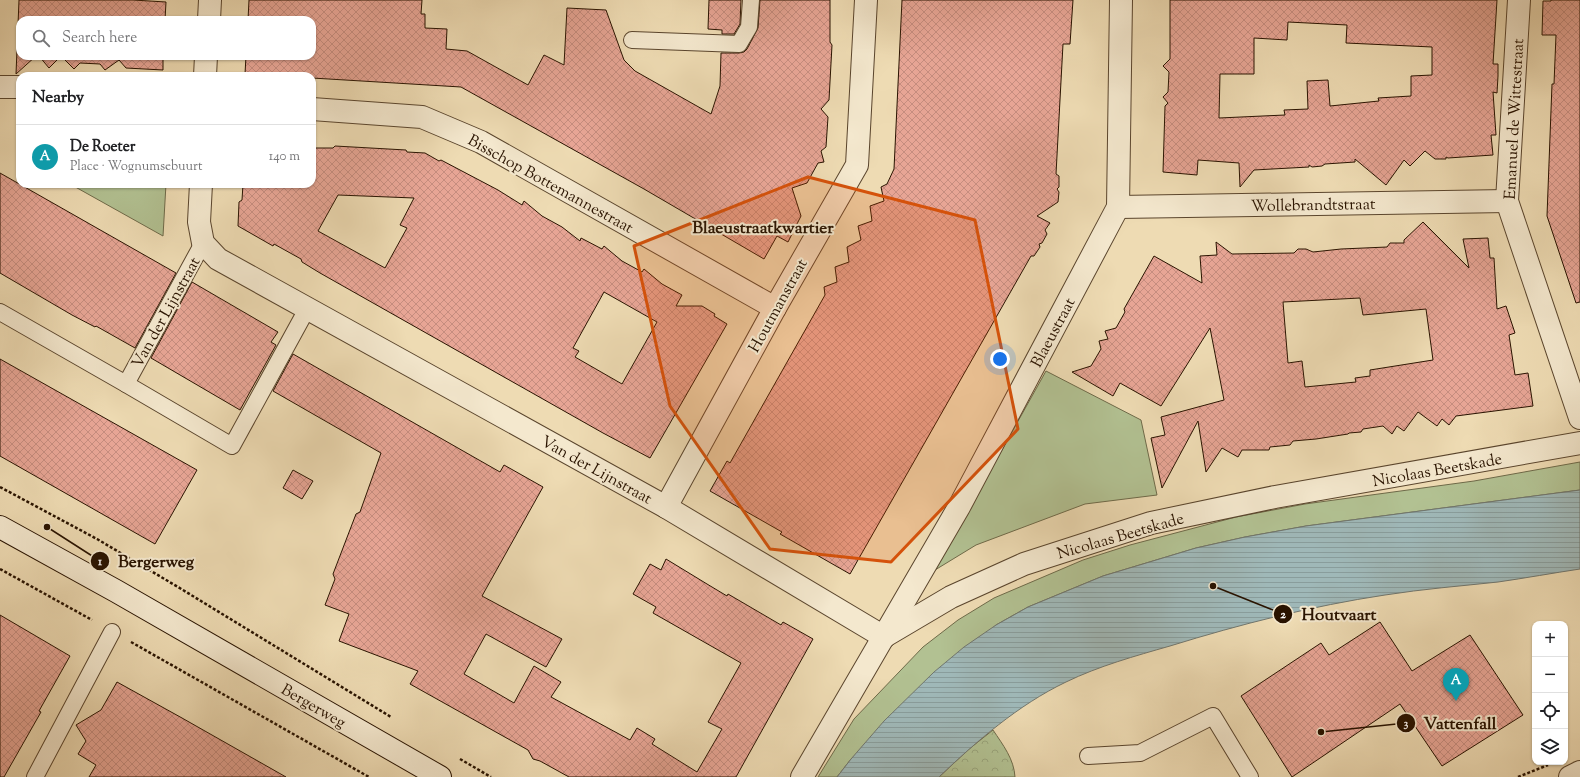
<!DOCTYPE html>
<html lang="en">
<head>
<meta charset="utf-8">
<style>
	body { margin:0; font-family:"Sorts Mill Goudy",serif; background:#f2f2f2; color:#202124 }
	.controls { position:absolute; right:12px; bottom:12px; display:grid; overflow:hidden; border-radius:8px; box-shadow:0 1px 3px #0004 }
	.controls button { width:36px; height:36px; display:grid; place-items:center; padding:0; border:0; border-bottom:1px solid #e0e0e0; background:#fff; color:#202124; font:20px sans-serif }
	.you { position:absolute; left:1000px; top:359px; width:14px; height:14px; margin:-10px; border:3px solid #fff; border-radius:50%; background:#1a73e8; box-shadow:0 0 0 6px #1a73e833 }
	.badge { display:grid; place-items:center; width:26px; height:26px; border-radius:50%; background:#0f766e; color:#fff; font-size:13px; font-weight:700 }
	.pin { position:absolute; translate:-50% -33px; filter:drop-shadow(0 1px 2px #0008) }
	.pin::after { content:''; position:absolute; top:21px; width:14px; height:12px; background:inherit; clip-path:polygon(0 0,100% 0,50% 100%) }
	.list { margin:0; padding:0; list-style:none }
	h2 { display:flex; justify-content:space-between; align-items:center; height:52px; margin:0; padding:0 16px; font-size:17px }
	h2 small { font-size:13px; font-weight:400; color:#757577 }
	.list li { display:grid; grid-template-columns:26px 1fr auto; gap:12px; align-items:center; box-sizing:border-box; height:64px; padding:0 16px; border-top:1px solid #e0e0e0 }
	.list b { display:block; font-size:15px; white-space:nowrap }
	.list p { margin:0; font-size:13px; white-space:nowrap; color:#757577 }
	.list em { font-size:13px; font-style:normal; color:#757577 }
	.icon { flex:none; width:22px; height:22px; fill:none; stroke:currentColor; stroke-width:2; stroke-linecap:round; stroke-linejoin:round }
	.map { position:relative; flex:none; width:1580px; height:777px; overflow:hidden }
	.search { position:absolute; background:#fff; box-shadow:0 1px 3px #0004; left:16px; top:16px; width:300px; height:44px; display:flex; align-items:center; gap:10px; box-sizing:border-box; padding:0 14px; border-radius:12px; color:#757577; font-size:15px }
	.panel { position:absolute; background:#fff; box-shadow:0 1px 3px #0004; left:16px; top:72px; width:300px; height:116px; border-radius:12px }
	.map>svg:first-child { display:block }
	.green { fill:#b2c192; stroke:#6e6a49 }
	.forest { fill:url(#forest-crowns); stroke:#6e6a49 }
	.water { fill:url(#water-rules); stroke:#70766e }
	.building { fill:url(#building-cross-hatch); stroke:#291300; fill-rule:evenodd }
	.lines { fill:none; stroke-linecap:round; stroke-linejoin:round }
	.service-casing { stroke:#5a452d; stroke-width:18 }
	.minor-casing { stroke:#5a452d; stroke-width:24 }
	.tertiary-casing { stroke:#5a452d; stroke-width:24 }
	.secondary-casing { stroke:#291300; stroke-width:24 }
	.path { stroke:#291300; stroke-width:2.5; stroke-dasharray:3 2; stroke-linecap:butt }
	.service { stroke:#f4e8ce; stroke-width:16 }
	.minor { stroke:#f4e8ce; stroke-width:22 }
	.tertiary { stroke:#f4e8ce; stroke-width:22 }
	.secondary { stroke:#f4e8ce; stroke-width:22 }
	.marked { fill:#d5520b; fill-opacity:0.2; stroke:#d5520b; stroke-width:3; stroke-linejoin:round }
	.labels { text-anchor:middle; stroke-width:4; stroke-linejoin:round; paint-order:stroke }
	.street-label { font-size:16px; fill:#291300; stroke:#f4e8ce }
	.neighbourhood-label { font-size:17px; font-weight:bold; fill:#291300; stroke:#f4e8ce }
	.leader { fill:none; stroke:#291300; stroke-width:1.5 }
	.callout-dot { fill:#291300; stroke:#f4e8ce; stroke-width:1.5 }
	.mark-label { font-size:12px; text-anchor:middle; font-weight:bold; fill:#fff }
	.callout-label { font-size:17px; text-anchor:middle; font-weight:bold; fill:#291300; stroke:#f4e8ce; stroke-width:4; stroke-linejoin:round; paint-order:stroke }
</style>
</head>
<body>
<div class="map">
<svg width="1580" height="777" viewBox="0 0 1580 777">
	<defs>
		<pattern id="forest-crowns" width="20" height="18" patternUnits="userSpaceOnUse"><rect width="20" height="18" fill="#b2c192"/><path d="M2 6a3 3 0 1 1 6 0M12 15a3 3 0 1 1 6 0" fill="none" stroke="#99a57c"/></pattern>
		<pattern id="water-rules" width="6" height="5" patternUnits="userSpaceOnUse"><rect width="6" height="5" fill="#9fb8b8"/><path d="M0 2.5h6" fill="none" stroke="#899d9c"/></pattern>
		<pattern id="building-cross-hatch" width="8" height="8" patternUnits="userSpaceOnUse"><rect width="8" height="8" fill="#e7a595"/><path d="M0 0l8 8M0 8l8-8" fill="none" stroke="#c68d7f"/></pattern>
	</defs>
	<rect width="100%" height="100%" fill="#eedbb3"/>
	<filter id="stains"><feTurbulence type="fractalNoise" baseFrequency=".005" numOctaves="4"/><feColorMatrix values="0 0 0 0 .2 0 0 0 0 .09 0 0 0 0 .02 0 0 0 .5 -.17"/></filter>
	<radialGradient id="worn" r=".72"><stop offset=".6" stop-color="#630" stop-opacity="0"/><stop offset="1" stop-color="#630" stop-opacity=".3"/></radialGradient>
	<g class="green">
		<polygon points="70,184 166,184 163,236"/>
		<polygon points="1046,371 1141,420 1157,495 1085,504 976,545 935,570"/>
		<polygon points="1580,462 1580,490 1306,526 1245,537 1196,548 1103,576 1028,607 996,625 851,759 837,777 818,777 854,719 923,647 958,620 994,598 1083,560 1130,545 1236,517 1305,504 1474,481"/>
	</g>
	<path class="forest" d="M993,730C1003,745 1014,759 1015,777H939L969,749Z"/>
	<path class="water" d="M1580,490V569C1553,573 1526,578 1498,582C1461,586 1423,589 1385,595C1312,606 1241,624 1170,646C1135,656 1099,666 1066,682C1018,705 977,741 939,777H837L851,759L884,721L934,672L964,647L996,625L1028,607L1103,576L1196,548L1245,537L1306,526Z"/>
	<g class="building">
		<polygon points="19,0 133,0 166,2 165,20 20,20 20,56 36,56 16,74"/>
		<polygon points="249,0 422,0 421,14 425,14 425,28 447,29 446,49 467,51 528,85 544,55 564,65 567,8 606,10 624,60 635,71 711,114 720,86 721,53 739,53 744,52 747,49 758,28 760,0 830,0 830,42 832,45 829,100 821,109 828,117 826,147 821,151 824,162 818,163 807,183 792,188 801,216 788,242 777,236 764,259 644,189 461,87 312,78 312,76 245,74 246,56 312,56 312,20 248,20"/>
		<polygon points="709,0 741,0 740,24 734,34 722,34 722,30 708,29"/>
		<polygon points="902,0 1073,0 1070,44 1063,44 1056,174 1059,176 1059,187 1057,189 1059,192 1058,202 1037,216 1050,223 1045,230 1047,234 1042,243 1039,244 1040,247 1034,256 1031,256 850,574 780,534 782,532 710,491 727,461 730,463 825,295 824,287 837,282 835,267 849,262 847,247 861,240 858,226 872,221 870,206 884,201 881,187 887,184 894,169"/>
		<path d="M1170,0H1497L1493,64H1498V76L1497,93L1493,92L1496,135H1491L1493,155L1448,158L1446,157V159H1435L1425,151L1410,166L1404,160L1386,185L1355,159V162L1325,164L1322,166L1312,167L1309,165V167L1254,170L1240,187L1239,163L1198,160L1197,175L1163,172L1165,106L1168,103L1163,97L1168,92L1169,72L1163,66L1170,59ZM1288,22L1347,25L1346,43L1432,47V75L1411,76V96L1378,98L1379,101L1330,106L1328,80L1307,81L1308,109L1284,110L1285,115L1219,118L1220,74H1254V38L1287,40Z"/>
		<polygon points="1551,0 1580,0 1580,302 1576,303 1547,216 1552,84 1554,84 1556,35 1542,35 1543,1 1551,1"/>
		<polygon points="39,56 163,56 163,70 126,68 119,60 105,70 100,64 80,63 74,69 61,56 49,68"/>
		<path d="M335,146L406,150L407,152L425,153L439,161L441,160L498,190L522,205L524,201L542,216L562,227L580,241L581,238L602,249L604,246L622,261L642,272L644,269L662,284L682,295L676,306H702L715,314L714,316L727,324L650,458L603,433L320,273L302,262L301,259L274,244L273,246L238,226L239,202L242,200L243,184H312V148H333ZM338,195L414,198L400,225L407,228L385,268L318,231ZM604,292L657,322L622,384L575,357L579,351L573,348Z"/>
		<polygon points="0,173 176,273 135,348 96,326 95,327 72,315 0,273"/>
		<path d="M1423,222L1469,268L1463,239L1488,238L1490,258H1494L1497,309L1506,306L1515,333L1509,335L1515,375L1528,373L1533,406L1456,416L1449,425L1442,419L1437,426L1418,412L1404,431L1397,426L1392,434L1383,426L1363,429L1361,432L1349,433L1348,434L1316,439L1293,441L1290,445L1270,447L1269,450H1242L1238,457L1222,448L1206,472L1198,421L1162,488L1151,438L1165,435L1161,417L1224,400L1210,328L1161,406L1120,383L1113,396L1072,372L1091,366L1101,349L1099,341L1108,339L1105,331L1116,328L1125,312L1124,309L1154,256L1202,283L1200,256L1217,255L1216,242L1232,254L1294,253L1298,249H1306L1313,252L1341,249L1387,247L1390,243H1404V240ZM1360,298L1363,315L1426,309L1433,360L1370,370V376L1355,378L1356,382L1305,387L1302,361L1288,363L1283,302Z"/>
		<polygon points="192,282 278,332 271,342 276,345 240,410 151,358"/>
		<polygon points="293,354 500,472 504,465 543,487 482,596 562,639 546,667 486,634 464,674 514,703 534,666 561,682 551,697 630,740 637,728 655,739 652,744 697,772 722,729 708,722 741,663 653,613 656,607 633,594 650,564 661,570 666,559 707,584 727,596 728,594 781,625 783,622 813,639 736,777 569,777 540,761 533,759 528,750 410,684 418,671 339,641 349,614 325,605 335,579 333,574 356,514 360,512 381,453 273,391"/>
		<polygon points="0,359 197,470 155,544 0,456"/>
		<polygon points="293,470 313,481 302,499 283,488"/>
		<polygon points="0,615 70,656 39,711 41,712 4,777 0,777"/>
		<polygon points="1380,622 1412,671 1470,635 1523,715 1442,766 1400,704 1292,777 1241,696 1321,643 1329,655"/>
		<polygon points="117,682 182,718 286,777 89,777 96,765 78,754 86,741 76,725 101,710"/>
	</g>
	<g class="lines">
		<defs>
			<g id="service">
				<polyline points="632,40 739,44 749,27 751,0"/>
				<polyline points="0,312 126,384 203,243"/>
				<polyline points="126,384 232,446 307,309"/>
				<polyline points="1088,756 1140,753 1213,716 1250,777"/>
				<polyline points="35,777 112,632"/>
			</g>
			<g id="minor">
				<polyline points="1519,0 1507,201 1580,418"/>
				<polyline points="209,20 210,0"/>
				<polyline points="205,76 206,56"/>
				<polyline points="0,87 20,87"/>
				<polyline points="312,109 422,117 481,142 775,308"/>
				<polyline points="201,184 199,222 203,243 218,259 666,507 884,637"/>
				<polyline points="1118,207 1507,201"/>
				<polyline points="666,507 775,308 857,165 866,0"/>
				<polyline points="885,636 951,597 1024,564 1151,523 1275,497 1580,443"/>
				<polyline points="802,777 959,507 1118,207 1121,0"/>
			</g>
			<polyline id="tertiary" points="1570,777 1580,772"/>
			<polyline id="secondary" points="0,527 116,591 440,777"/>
		</defs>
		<use href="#service" class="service-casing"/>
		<use href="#minor" class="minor-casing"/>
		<use href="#tertiary" class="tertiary-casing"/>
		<use href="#secondary" class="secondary-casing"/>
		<g class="path">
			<polyline points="0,487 97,539 178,587 391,717"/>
			<polyline points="0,569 92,620"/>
			<polyline points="131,642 369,777"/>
			<polyline points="460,759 491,777"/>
			<polyline points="1518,777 1548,765"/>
		</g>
		<use href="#service" class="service"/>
		<use href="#minor" class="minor"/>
		<use href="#tertiary" class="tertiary"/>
		<use href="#secondary" class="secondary"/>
	</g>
	<path class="marked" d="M808,177L975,220L1018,429L891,562L770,549L670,406L634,246Z"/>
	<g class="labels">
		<g class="street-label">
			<text transform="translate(1513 119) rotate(-87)" y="6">Emanuel de Wittestraat</text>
			<text transform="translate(551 183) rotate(29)" y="6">Bisschop Bottemannestraat</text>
			<text transform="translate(1313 204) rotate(-1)" y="6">Wollebrandtstraat</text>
			<text transform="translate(777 305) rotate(-61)" y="6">Houtmanstraat</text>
			<text transform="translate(165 312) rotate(-61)" y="6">Van der Lijnstraat</text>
			<text transform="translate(1052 332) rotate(-62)" y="6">Blaeustraat</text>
			<text transform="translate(597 469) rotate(29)" y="6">Van der Lijnstraat</text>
			<text transform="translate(1437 469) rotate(-10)" y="6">Nicolaas Beetskade</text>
			<text transform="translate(1120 535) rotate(-16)" y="6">Nicolaas Beetskade</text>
			<text transform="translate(314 705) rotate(30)" y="6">Bergerweg</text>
		</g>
		<g class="neighbourhood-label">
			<text x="763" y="233">Blaeustraatkwartier</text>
		</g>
	</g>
	<path class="leader" d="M47 527L100 561M1213 586L1283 614M1321 732L1406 723"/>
	<g class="callout-dot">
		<circle cx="47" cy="527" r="4"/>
		<circle cx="1213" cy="586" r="4"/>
		<circle cx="1321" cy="732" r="4"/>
		<circle cx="100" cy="561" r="10"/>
		<circle cx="1283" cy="614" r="10"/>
		<circle cx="1406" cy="723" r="10"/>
	</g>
	<g class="mark-label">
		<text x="100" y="565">1</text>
		<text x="1283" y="618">2</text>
		<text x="1406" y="727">3</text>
	</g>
	<g class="callout-label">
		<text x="156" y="567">Bergerweg</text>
		<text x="1339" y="620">Houtvaart</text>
		<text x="1460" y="729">Vattenfall</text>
	</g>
	<rect width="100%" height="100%" filter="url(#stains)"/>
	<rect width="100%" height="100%" fill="url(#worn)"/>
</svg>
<div class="controls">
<button>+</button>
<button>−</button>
<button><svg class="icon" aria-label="locate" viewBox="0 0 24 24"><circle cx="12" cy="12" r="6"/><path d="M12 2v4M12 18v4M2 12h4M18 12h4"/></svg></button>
<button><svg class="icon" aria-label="layers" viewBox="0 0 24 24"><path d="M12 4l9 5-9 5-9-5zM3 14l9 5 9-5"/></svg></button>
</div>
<div class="you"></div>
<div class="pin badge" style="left:1456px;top:701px;background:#0f9aa8">A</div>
<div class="search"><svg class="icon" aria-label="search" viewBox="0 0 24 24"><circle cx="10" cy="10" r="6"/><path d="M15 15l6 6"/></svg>Search here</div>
<section class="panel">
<h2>Nearby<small></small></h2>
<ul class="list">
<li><span class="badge" style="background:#0f9aa8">A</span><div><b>De Roeter</b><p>Place · Wognumsebuurt</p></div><em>140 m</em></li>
</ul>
</section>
</div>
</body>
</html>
